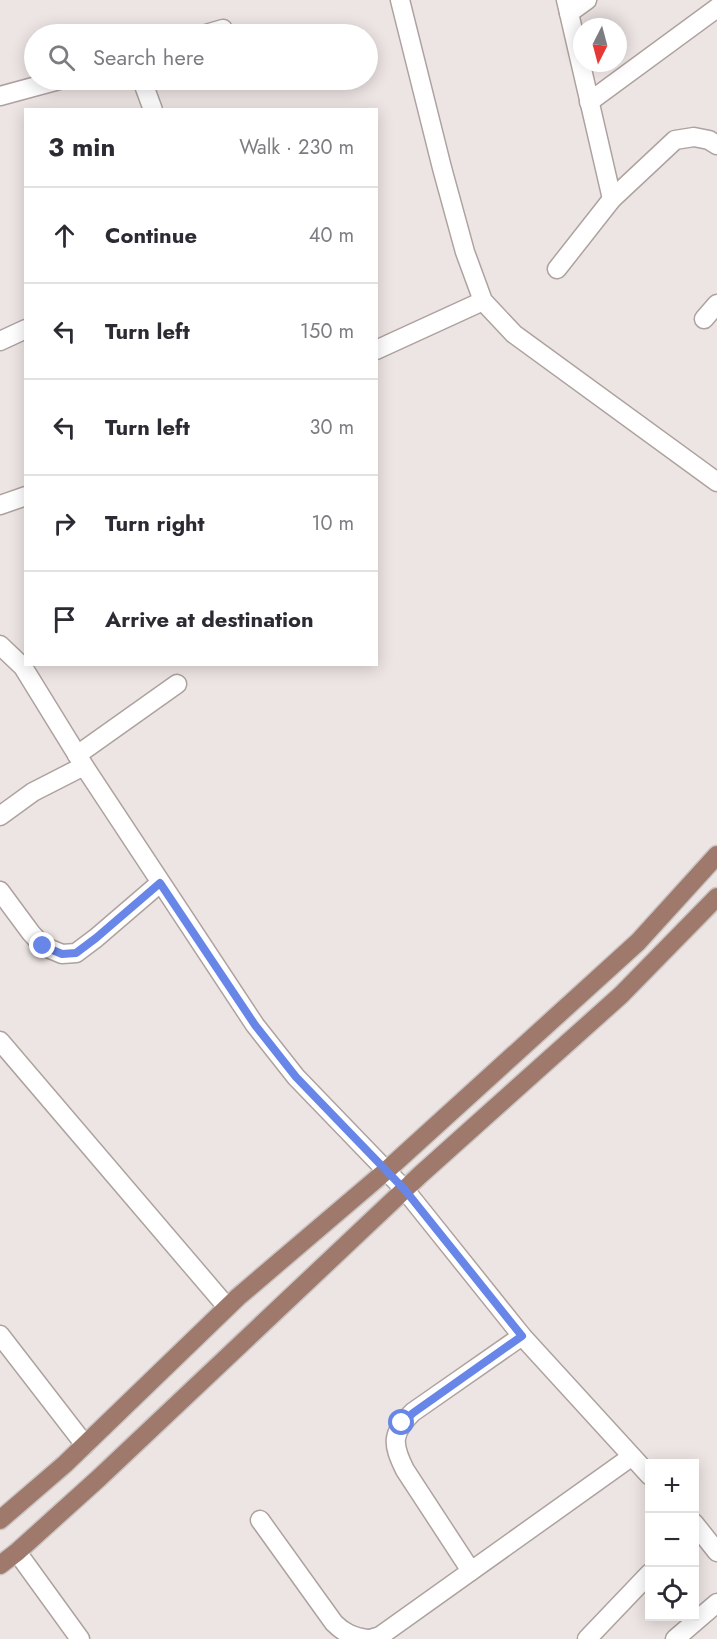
<!DOCTYPE html>
<html lang="en">
<head>
<meta charset="utf-8">
<style>
	body { margin:0; font-family:Jost,sans-serif; background:#f2f2f3; color:#2b2b33 }
	.controls { position:absolute; right:18px; bottom:18px; display:grid; overflow:hidden; border-radius:0px; box-shadow:0 3px 15px #0003 }
	.controls button { width:54px; height:54px; display:grid; place-items:center; padding:0; border:0; border-bottom:2px solid #e1e1e2; background:#fff; color:#2b2b33; font:30px sans-serif }
	.compass { position:absolute; left:573px; top:18px; width:54px; height:54px; border-radius:50%; background:#fff; box-shadow:0 3px 15px #0003; rotate:186deg }
	.stop { position:absolute; width:18px; height:18px; margin:-14px; border:4px solid #6786e8; border-radius:50%; background:#fff }
	.stop.end { background:#6786e8; border-color:#fff; box-shadow:0 2px 6px #0008 }
	.list { margin:0; padding:0; list-style:none }
	h2 { display:flex; justify-content:space-between; align-items:center; height:78px; margin:0; padding:0 24px; font-size:26px }
	h2 small { font-size:20px; font-weight:400; color:#7c7c81 }
	.list li { display:grid; grid-template-columns:39px 1fr auto; gap:18px; align-items:center; box-sizing:border-box; height:96px; padding:0 24px; border-top:2px solid #e1e1e2 }
	.list b { display:block; font-size:22px; white-space:nowrap }
	.list em { font-size:20px; font-style:normal; color:#7c7c81 }
	.icon { flex:none; width:33px; height:33px; fill:none; stroke:currentColor; stroke-width:2; stroke-linecap:round; stroke-linejoin:round }
	.map { position:relative; flex:none; width:717px; height:1639px; overflow:hidden }
	.search { position:absolute; background:#fff; box-shadow:0 3px 15px #0003; left:24px; top:24px; width:354px; height:66px; display:flex; align-items:center; gap:15px; box-sizing:border-box; padding:0 21px; border-radius:33px; color:#7c7c81; font-size:22px }
	.panel { position:absolute; background:#fff; box-shadow:0 3px 15px #0003; left:24px; top:108px; width:354px; height:558px; border-radius:0px }
	.map>svg:first-child { display:block }
	.lines { fill:none; stroke-linecap:round; stroke-linejoin:round }
	.minor-casing { stroke:#aea29f; stroke-width:21 }
	.major-casing { stroke:#c9c4c2; stroke-width:21 }
	.minor { stroke:#fff; stroke-width:18 }
	.major { stroke:#9f796c; stroke-width:18 }
	.route { stroke:#6786e8; stroke-width:8 }
</style>
</head>
<body>
<div class="map">
<svg width="717" height="1639" viewBox="0 0 717 1639">
	<rect width="100%" height="100%" fill="#ede5e4"/>
	<g class="lines">
		<defs>
			<g id="minor">
				<polyline points="400,0 442,168 465,252 483,301 514,334 717,482"/>
				<polyline points="566,0 612,199"/>
				<polyline points="569,13 587,0"/>
				<polyline points="206,34 223,29"/>
				<polyline points="142,80 153,110"/>
				<polyline points="0,96 59,80"/>
				<polyline points="589,102 717,8"/>
				<polyline points="557,269 612,199 675,140 694,137 709,140 717,145"/>
				<polyline points="704,319 717,304"/>
				<polyline points="0,341 26,329"/>
				<polyline points="376,350 483,301"/>
				<polyline points="0,505 26,496"/>
				<polyline points="0,645 23,667 84,766 255,1025 296,1077 405,1190 522,1336 650,1476"/>
				<polyline points="77,755 177,684"/>
				<polyline points="0,816 33,792 84,766"/>
				<polyline points="0,891 31,933 43,946 62,954 76,953 96,938 160,883"/>
				<polyline points="0,1041 227,1307"/>
				<polyline points="0,1335 85,1445"/>
				<path d="M260,1520L334,1623C344,1633 353,1637 367,1639"/>
				<polyline points="694,1523 717,1552"/>
				<polyline points="17,1552 80,1639"/>
				<path d="M471,1571L405,1470C392,1444 391,1433 413,1412L522,1336"/>
				<polyline points="370,1639 380,1636 631,1457"/>
				<polyline points="587,1639 650,1573"/>
				<polyline points="675,1639 717,1603"/>
			</g>
			<g id="major">
				<polyline points="0,1520 65,1464 238,1297 387,1170 638,942 717,855"/>
				<polyline points="0,1565 17,1552 99,1478 420,1175 621,995 717,897"/>
			</g>
		</defs>
		<use href="#minor" class="minor-casing"/>
		<use href="#major" class="major-casing"/>
		<use href="#minor" class="minor"/>
		<use href="#major" class="major"/>
	</g>
	<g class="lines">
		<polyline class="route" points="43,946 62,954 76,953 96,938 160,883 255,1025 296,1077 405,1190 522,1336 413,1413 402,1423"/>
	</g>
</svg>
<div class="controls">
<button>+</button>
<button>−</button>
<button><svg class="icon" aria-label="locate" viewBox="0 0 24 24"><circle cx="12" cy="12" r="6"/><path d="M12 2v4M12 18v4M2 12h4M18 12h4"/></svg></button>
</div>
<svg class="compass" viewBox="-18 -18 36 36"><path d="M0-13l5 13h-10z" fill="#e53935"/><path d="M0 13l5-13h-10z" fill="#7c7c81"/></svg>
<div class="stop" style="left:402px;top:1423px"></div>
<div class="stop end" style="left:43px;top:946px"></div>
<div class="search"><svg class="icon" aria-label="search" viewBox="0 0 24 24"><circle cx="10" cy="10" r="6"/><path d="M15 15l6 6"/></svg>Search here</div>
<section class="panel">
<h2>3 min<small>Walk · 230 m</small></h2>
<ul class="list">
<li><svg class="icon" aria-label="ahead" viewBox="0 0 24 24"><path d="M12 20V5M6 11l6-6 6 6"/></svg><div><b>Continue</b></div><em>40 m</em></li>
<li><svg class="icon" aria-label="left" viewBox="0 0 24 24"><path d="M17 20v-9H6M10 6l-5 5 5 5"/></svg><div><b>Turn left</b></div><em>150 m</em></li>
<li><svg class="icon" aria-label="left" viewBox="0 0 24 24"><path d="M17 20v-9H6M10 6l-5 5 5 5"/></svg><div><b>Turn left</b></div><em>30 m</em></li>
<li><svg class="icon" aria-label="right" viewBox="0 0 24 24"><path d="M7 20v-9h11M14 6l5 5-5 5"/></svg><div><b>Turn right</b></div><em>10 m</em></li>
<li><svg class="icon" aria-label="arrive" viewBox="0 0 24 24"><path d="M6 21V4h12l-3 4 3 4H6"/></svg><div><b>Arrive at destination</b></div></li>
</ul>
</section>
</div>
</body>
</html>
